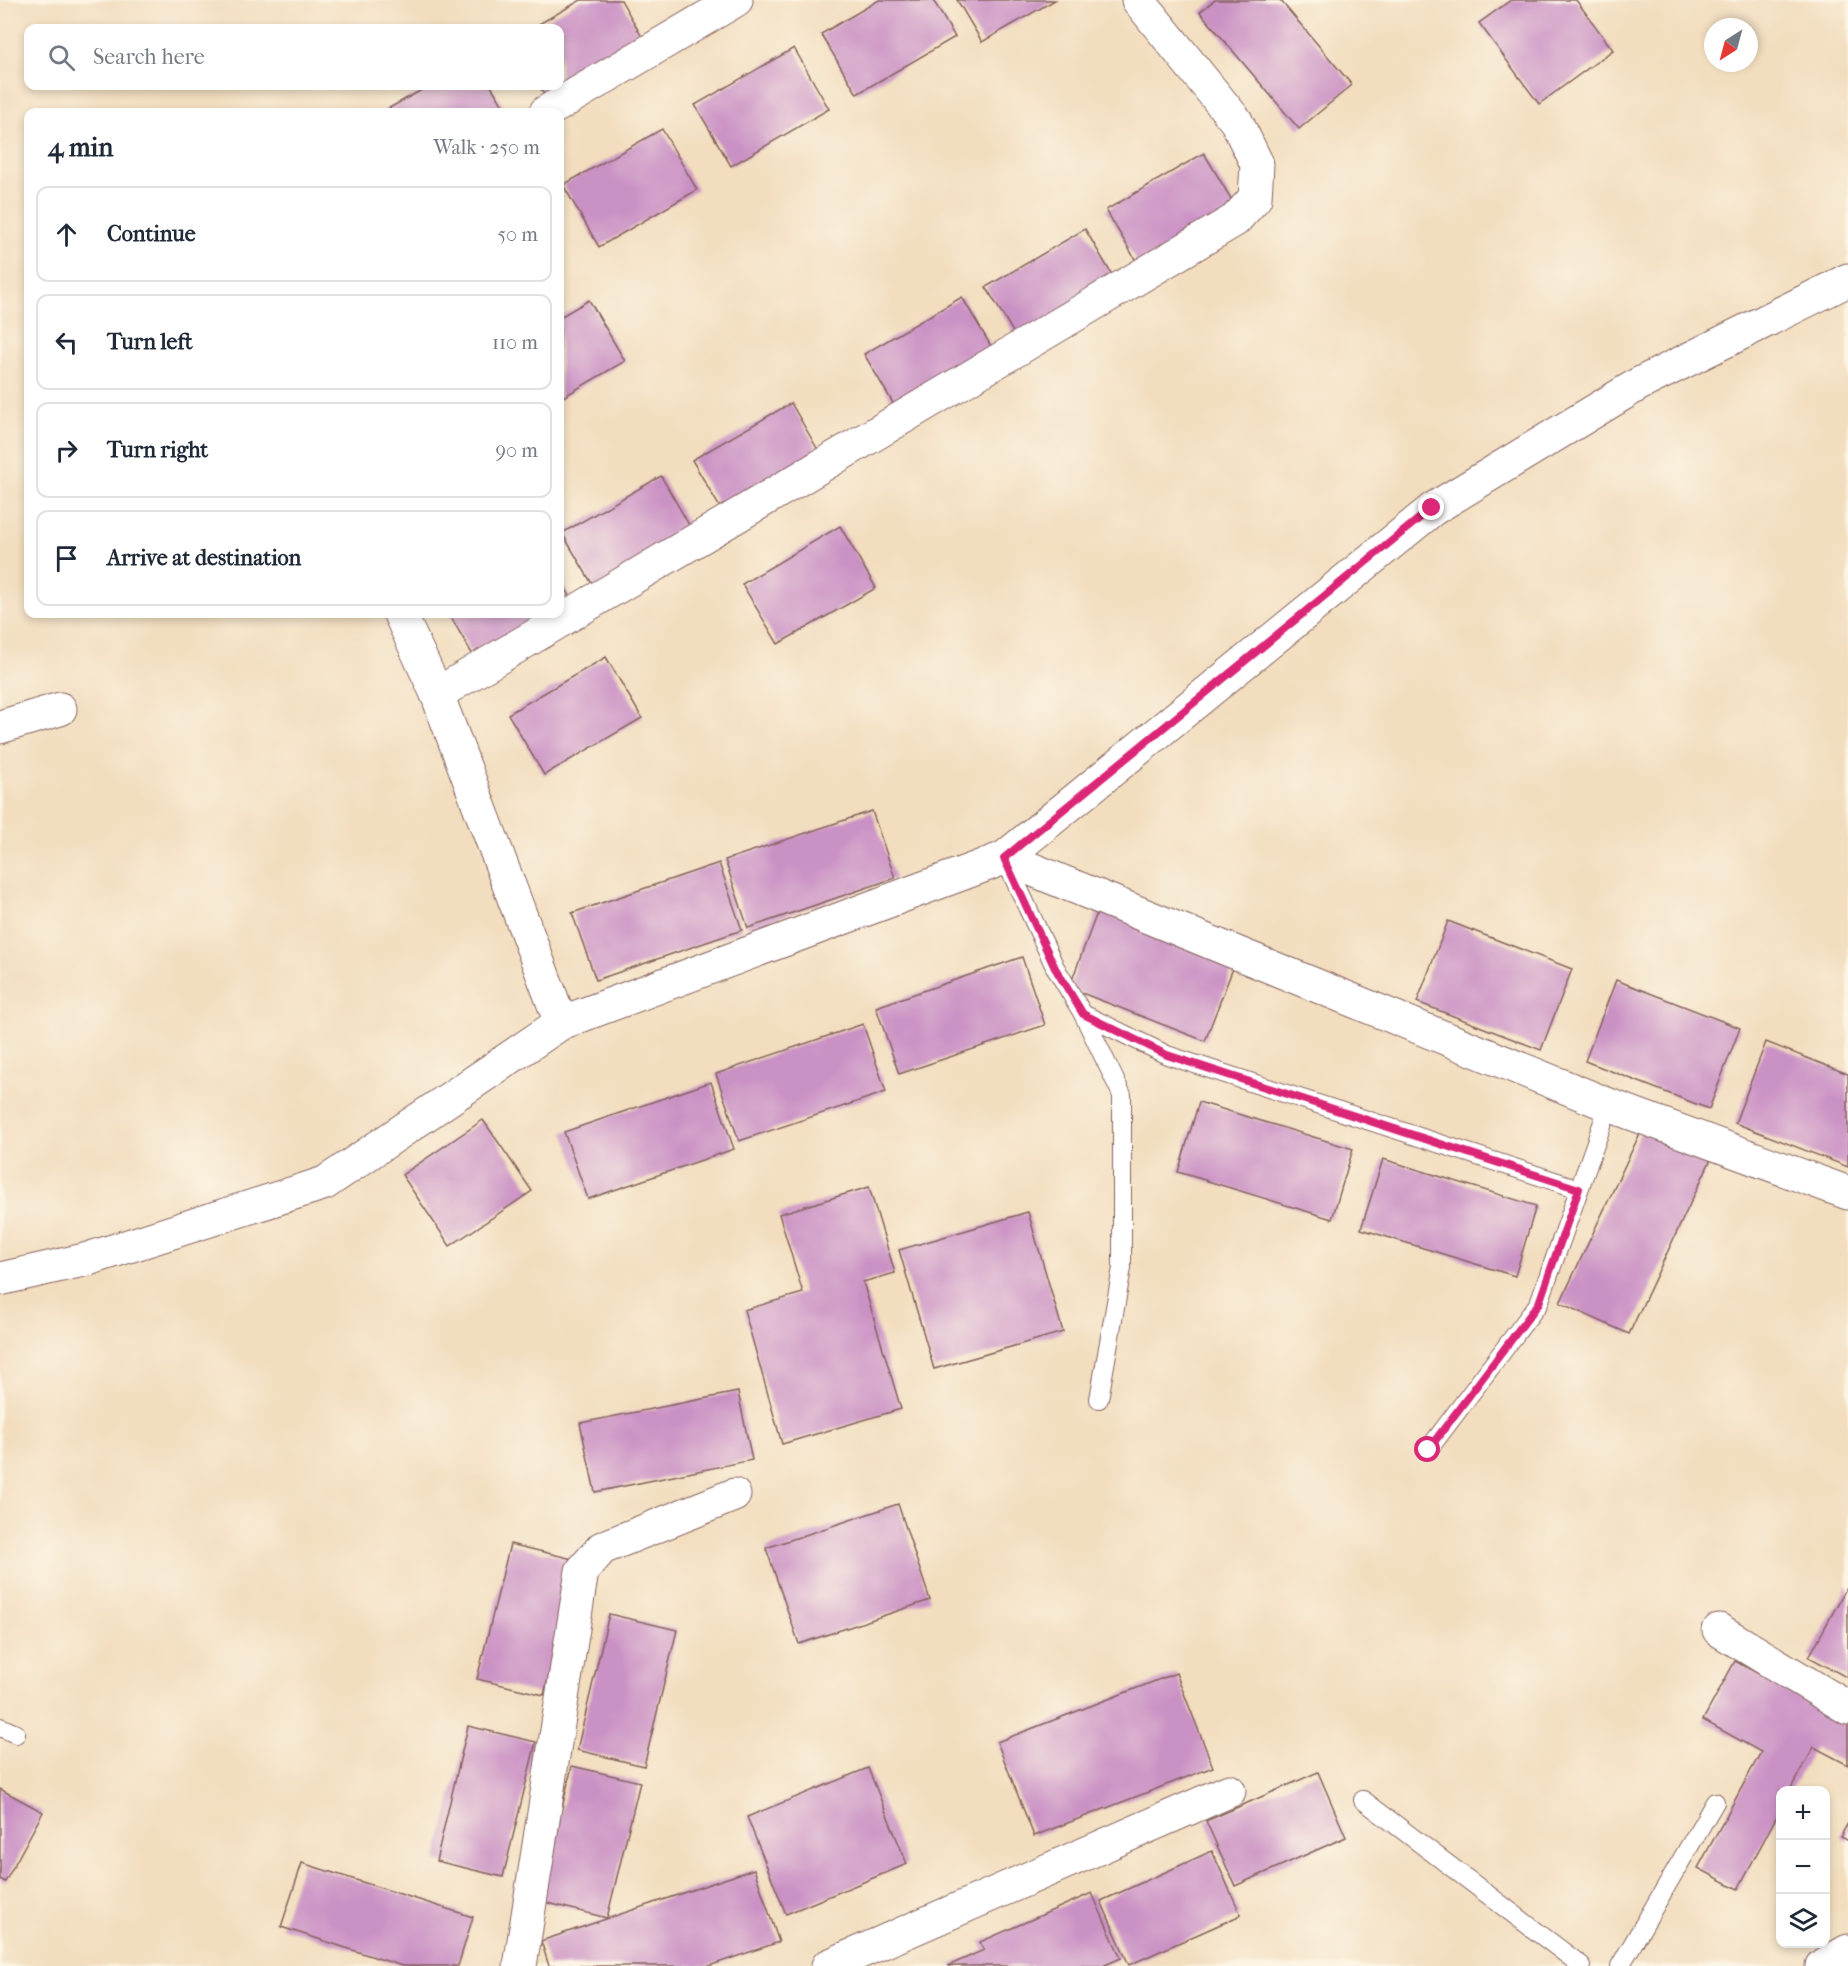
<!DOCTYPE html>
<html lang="en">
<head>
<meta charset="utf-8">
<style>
	body { margin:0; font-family:"IM FELL French Canon",serif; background:#f2f2f3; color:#1f2937 }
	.controls { position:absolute; right:18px; bottom:18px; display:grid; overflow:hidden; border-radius:12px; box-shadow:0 3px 9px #0003 }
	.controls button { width:54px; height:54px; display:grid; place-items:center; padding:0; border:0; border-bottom:2px solid #e0e1e3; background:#fff; color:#1f2937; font:30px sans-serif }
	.compass { position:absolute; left:1704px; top:18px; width:54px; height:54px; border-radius:50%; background:#fff; box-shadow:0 3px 9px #0003; rotate:216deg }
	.stop { position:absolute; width:18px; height:18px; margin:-14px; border:4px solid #db2777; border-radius:50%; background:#fff }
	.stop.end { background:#db2777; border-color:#fff; box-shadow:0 2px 6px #0008 }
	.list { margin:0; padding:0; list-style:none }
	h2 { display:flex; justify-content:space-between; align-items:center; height:78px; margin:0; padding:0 24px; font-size:26px }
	h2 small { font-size:20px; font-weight:400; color:#747a83 }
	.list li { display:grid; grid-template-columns:39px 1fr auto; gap:18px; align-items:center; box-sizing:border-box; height:96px; margin:0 12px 12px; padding:0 12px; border:2px solid #e0e1e3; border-radius:12px }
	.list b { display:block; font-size:22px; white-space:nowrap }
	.list em { font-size:20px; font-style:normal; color:#747a83 }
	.icon { flex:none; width:33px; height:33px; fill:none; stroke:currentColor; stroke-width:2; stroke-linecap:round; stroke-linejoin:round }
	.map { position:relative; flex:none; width:1848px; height:1966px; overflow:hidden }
	.search { position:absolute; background:#fff; box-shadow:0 3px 9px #0003; left:24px; top:24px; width:540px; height:66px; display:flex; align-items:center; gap:15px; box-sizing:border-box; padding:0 21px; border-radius:12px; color:#747a83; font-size:22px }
	.panel { position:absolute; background:#fff; box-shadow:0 3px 9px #0003; left:24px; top:108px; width:540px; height:510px; border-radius:12px }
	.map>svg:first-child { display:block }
	.building { fill:#ca91c4 }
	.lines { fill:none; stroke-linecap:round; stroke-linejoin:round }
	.lane-casing { stroke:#85625e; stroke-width:20 }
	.street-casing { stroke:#85625e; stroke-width:35 }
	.lane { stroke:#fff; stroke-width:18 }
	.street { stroke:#fff; stroke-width:33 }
	.route { stroke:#db2777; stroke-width:8 }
</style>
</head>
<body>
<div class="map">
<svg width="1848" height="1966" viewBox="0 0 1848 1966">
	<rect width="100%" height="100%" fill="#fcf5e5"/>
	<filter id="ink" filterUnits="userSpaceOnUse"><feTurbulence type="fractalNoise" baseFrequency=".0167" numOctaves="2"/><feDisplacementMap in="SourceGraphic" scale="12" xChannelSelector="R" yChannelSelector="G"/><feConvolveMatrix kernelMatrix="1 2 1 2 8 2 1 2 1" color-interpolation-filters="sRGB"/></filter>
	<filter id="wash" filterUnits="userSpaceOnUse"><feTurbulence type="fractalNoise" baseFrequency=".008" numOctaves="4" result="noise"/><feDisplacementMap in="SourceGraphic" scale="24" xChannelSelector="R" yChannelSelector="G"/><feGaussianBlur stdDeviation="1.35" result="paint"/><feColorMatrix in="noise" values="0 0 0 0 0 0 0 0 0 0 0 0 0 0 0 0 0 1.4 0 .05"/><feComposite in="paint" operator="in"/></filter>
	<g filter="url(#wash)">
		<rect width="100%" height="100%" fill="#f2ddbe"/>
		<g id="blocks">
			<g class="building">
				<polygon points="581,0 621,0 646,44 548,101 539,86 560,86 560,28 532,28"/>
				<polygon points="879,0 933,0 955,37 857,94 821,34"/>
				<polygon points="957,0 1055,0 982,42"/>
				<polygon points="1215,0 1280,0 1352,85 1299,129 1200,12"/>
				<polygon points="1511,0 1576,0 1613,50 1539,104 1479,23"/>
				<polygon points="794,48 829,109 731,166 695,105"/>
				<polygon points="429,86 491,86 507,112 382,112"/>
				<polygon points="662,129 697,190 599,247 563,185"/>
				<polygon points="1204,153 1240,214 1142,271 1106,210"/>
				<polygon points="1085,229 1121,290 1022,347 986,287"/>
				<polygon points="962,297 998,358 900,415 864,354"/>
				<polygon points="589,300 625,361 560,399 560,317"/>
				<polygon points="791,403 826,464 728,521 692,460"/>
				<polygon points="661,476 696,537 598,594 562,533"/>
				<polygon points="840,526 876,588 778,644 742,584"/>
				<polygon points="560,578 579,612 481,669 449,614 560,614"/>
				<polygon points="606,657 642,718 544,775 508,714"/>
				<polygon points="872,811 895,878 748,928 725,860"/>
				<polygon points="719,863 742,930 596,980 572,913"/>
				<polygon points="1098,910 1235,963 1205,1041 1069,988"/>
				<polygon points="1448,921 1572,969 1541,1050 1417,1002"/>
				<polygon points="1022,957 1045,1025 899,1074 876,1007"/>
				<polygon points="1616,980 1740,1028 1709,1109 1585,1061"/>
				<polygon points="863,1024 886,1092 739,1141 716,1074"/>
				<polygon points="1766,1042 1848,1074 1848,1167 1735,1123"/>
				<polygon points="711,1082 734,1149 588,1199 564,1132"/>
				<polygon points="1199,1102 1353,1149 1332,1219 1178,1172"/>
				<polygon points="483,1120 532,1191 450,1246 402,1175"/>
				<polygon points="1643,1127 1711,1159 1629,1334 1560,1303"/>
				<polygon points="1383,1159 1536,1206 1515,1276 1361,1229"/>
				<polygon points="869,1187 895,1273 863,1282 901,1409 782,1444 744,1310 803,1293 779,1214"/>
				<polygon points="1028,1212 1063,1332 934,1369 899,1250"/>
				<polygon points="738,1392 752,1460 595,1492 580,1423"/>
				<polygon points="898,1504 930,1600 799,1644 766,1548"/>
				<polygon points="510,1544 577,1560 544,1695 477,1679"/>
				<polygon points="1848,1585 1848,1678 1809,1657"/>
				<polygon points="609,1614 677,1630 644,1766 577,1750"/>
				<polygon points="1735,1661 1848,1722 1848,1765 1814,1747 1791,1790 1780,1790 1780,1810 1738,1889 1698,1868 1761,1752 1703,1720"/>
				<polygon points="1176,1673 1213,1767 1034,1836 997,1742"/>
				<polygon points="468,1726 536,1742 503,1877 436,1861"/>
				<polygon points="572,1766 640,1782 607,1918 540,1901"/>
				<polygon points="868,1768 907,1864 786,1914 747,1817"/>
				<polygon points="1318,1772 1346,1837 1235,1886 1206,1821"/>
				<polygon points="0,1789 43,1812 5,1882 0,1879"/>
				<polygon points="1848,1823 1848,1841 1840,1837"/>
				<polygon points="1212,1851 1241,1915 1129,1965 1101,1901"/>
				<polygon points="302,1863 473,1917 458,1966 402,1966 281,1927"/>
				<polygon points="754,1869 779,1942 709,1966 549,1966 541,1941"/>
				<polygon points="1092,1893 1121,1958 1103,1966 948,1966 984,1950 980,1942"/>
			</g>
		</g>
	</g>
	<g filter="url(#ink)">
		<use href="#blocks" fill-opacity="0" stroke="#85625e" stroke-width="1.5"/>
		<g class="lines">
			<defs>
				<g id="lane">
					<polyline points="1005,859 1055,967 1083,1014 1167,1055 1579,1189"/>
					<polyline points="1083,1014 1122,1095 1122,1268 1099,1399"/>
					<polyline points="1428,1450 1539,1303 1609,1105"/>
					<polyline points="0,1727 16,1734"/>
					<polyline points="1363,1800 1582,1966"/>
					<polyline points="1620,1966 1715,1802"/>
				</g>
				<g id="street">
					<polyline points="546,112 736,0"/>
					<polyline points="400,614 437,694 561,1023"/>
					<polyline points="437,694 1235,220 1255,198 1257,164 1236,121 1138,0"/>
					<polyline points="0,727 60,709"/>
					<polyline points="1004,858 1433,509 1639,384 1848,280"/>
					<polyline points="0,1279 88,1259 325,1183 561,1023 1004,858 1609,1105 1848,1193"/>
					<polyline points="1719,1630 1848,1708"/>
					<polyline points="520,1966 582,1571 602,1548 734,1495"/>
					<polyline points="828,1966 1229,1791"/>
					<polyline points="1822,1966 1848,1951"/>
				</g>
			</defs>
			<use href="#lane" class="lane-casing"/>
			<use href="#street" class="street-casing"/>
			<use href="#lane" class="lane"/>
			<use href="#street" class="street"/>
		</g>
	</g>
	<g class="lines" filter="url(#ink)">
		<polyline class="route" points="1428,1450 1539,1303 1579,1189 1167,1055 1083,1014 1055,968 1004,858 1432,508"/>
	</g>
</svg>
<div class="controls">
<button>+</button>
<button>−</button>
<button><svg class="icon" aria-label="layers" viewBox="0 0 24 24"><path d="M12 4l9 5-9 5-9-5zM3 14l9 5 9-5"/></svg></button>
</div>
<svg class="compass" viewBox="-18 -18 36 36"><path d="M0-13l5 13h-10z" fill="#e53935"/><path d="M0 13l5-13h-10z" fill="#747a83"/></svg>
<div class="stop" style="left:1428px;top:1450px"></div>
<div class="stop end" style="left:1432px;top:508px"></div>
<div class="search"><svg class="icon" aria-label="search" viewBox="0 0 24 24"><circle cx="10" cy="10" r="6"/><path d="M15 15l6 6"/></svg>Search here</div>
<section class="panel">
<h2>4 min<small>Walk · 250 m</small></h2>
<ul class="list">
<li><svg class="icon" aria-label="ahead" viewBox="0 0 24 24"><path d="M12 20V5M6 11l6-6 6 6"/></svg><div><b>Continue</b></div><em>50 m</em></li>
<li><svg class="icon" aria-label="left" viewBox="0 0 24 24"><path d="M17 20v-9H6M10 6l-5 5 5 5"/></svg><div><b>Turn left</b></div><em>110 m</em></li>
<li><svg class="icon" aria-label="right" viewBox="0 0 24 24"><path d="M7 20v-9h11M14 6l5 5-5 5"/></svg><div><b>Turn right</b></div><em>90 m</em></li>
<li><svg class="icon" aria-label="arrive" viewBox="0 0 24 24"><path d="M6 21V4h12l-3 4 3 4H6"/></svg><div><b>Arrive at destination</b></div></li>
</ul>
</section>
</div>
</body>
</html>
